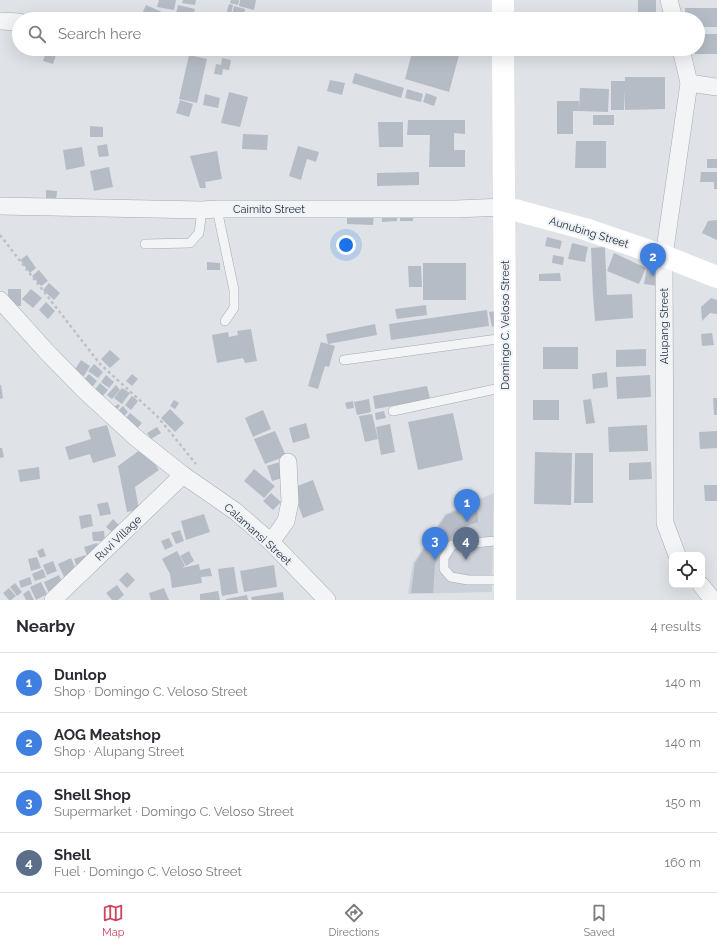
<!DOCTYPE html>
<html lang="en">
<head>
<meta charset="utf-8">
<style>
	body { margin:0; font-family:Raleway,sans-serif; background:#f7f7f7; color:#2b2b33 }
	.controls { position:absolute; right:12px; bottom:12px; display:grid; overflow:hidden; border-radius:8px; box-shadow:0 4px 16px #0002 }
	.controls button { width:36px; height:36px; display:grid; place-items:center; padding:0; border:0; border-bottom:1px solid #e1e1e2; background:#fff; color:#2b2b33; font:20px sans-serif }
	.you { position:absolute; left:346px; top:245px; width:14px; height:14px; margin:-10px; border:3px solid #fff; border-radius:50%; background:#1a73e8; box-shadow:0 0 0 6px #1a73e833 }
	.badge { display:grid; place-items:center; width:26px; height:26px; border-radius:50%; background:#cc455f; color:#fff; font-size:13px; font-weight:700 }
	.pin { position:absolute; translate:-50% -33px; filter:drop-shadow(0 1px 2px #0008) }
	.pin::after { content:''; position:absolute; top:21px; width:14px; height:12px; background:inherit; clip-path:polygon(0 0,100% 0,50% 100%) }
	.list { margin:0; padding:0; list-style:none }
	h2 { display:flex; justify-content:space-between; align-items:center; height:52px; margin:0; padding:0 16px; font-size:17px }
	h2 small { font-size:13px; font-weight:400; color:#7c7c81 }
	.list li { display:grid; grid-template-columns:26px 1fr auto; gap:12px; align-items:center; box-sizing:border-box; height:60px; padding:0 16px; border-top:1px solid #e1e1e2 }
	.list b { display:block; font-size:15px; white-space:nowrap }
	.list p { margin:0; font-size:13px; white-space:nowrap; color:#7c7c81 }
	.list em { font-size:13px; font-style:normal; color:#7c7c81 }
	.icon { flex:none; width:22px; height:22px; fill:none; stroke:currentColor; stroke-width:2; stroke-linecap:round; stroke-linejoin:round }
	.map { position:relative; flex:none; width:717px; height:600px; overflow:hidden }
	.search { position:absolute; background:#fff; box-shadow:0 4px 16px #0002; left:12px; right:12px; top:12px; height:44px; display:flex; align-items:center; gap:10px; box-sizing:border-box; padding:0 14px; border-radius:22px; color:#7c7c81; font-size:15px }
	.sheet { height:292px; background:#fff }
	nav { display:flex; justify-content:space-around; align-items:center; box-sizing:border-box; height:56px; border-top:1px solid #e1e1e2; background:#fff; font-size:11px; color:#7c7c81 }
	nav a { display:grid; justify-items:center; gap:2px }
	nav .on { color:#cc455f }
	.map>svg:first-child { display:block }
	.built { fill:#cdd2da }
	.building { fill:#b6bcc5 }
	.lines { fill:none; stroke-linecap:round; stroke-linejoin:round }
	.lane-casing { stroke:#a4aab2; stroke-width:10 }
	.street-casing { stroke:#a4aab2; stroke-width:18 }
	.path { stroke:#bdc1c6; stroke-width:2.5; stroke-dasharray:3 3; stroke-linecap:butt }
	.lane { stroke:#f2f4f6; stroke-width:9 }
	.street { stroke:#f2f4f6; stroke-width:17 }
	.secondary { stroke:#fff; stroke-width:22 }
	.labels { text-anchor:middle; stroke-width:4; stroke-linejoin:round; paint-order:stroke }
	.street-label { font-size:11px; fill:#28313f; stroke:#eef2f6 }
</style>
</head>
<body>
<div class="map">
<svg width="717" height="600" viewBox="0 0 717 600">
	<rect width="100%" height="100%" fill="#dfe3e8"/>
	<polygon class="built" points="494,493 492,592 408,594 413,563 445,514"/>
	<g class="building">
		<polygon points="159,0 176,0 174,10 157,7"/>
		<polygon points="183,0 196,0 195,5 182,3"/>
		<polygon points="231,0 239,0 238,5 230,3"/>
		<polygon points="240,0 256,0 254,10 239,6"/>
		<rect x="638" y="0" width="18" height="19"/>
		<polygon points="229,4 233,5 230,19 225,19"/>
		<polygon points="146,5 169,15 167,19 147,19 141,16"/>
		<polygon points="178,5 195,9 192,19 175,19"/>
		<polygon points="234,6 245,9 243,19 231,19"/>
		<polygon points="685,8 717,8 717,27 698,27 698,19 685,19"/>
		<rect x="589" y="15" width="44" height="4"/>
		<polygon points="698,34 717,34 717,54 695,54 694,49 698,49"/>
		<polygon points="47,49 57,52 53,64 43,61"/>
		<polygon points="133,49 147,49 147,53 133,54"/>
		<polygon points="150,49 163,49 162,55 149,53"/>
		<polygon points="166,49 181,49 181,55 165,53"/>
		<polygon points="192,49 201,49 199,55 191,52"/>
		<polygon points="203,49 210,49 208,56 201,55"/>
		<polygon points="413,49 439,49 459,55 449,92 405,79"/>
		<polygon points="189,55 207,59 197,103 179,99"/>
		<polygon points="222,58 231,60 229,70 223,69 222,75 214,74 216,64 221,65"/>
		<polygon points="355,73 404,88 401,98 352,83"/>
		<polygon points="625,77 665,77 665,109 625,110 624,90 624,110 611,110 611,81 625,81"/>
		<polygon points="330,80 345,83 342,95 327,91"/>
		<polygon points="580,88 609,89 608,112 579,111"/>
		<polygon points="407,89 423,94 421,102 405,98"/>
		<polygon points="229,92 248,97 240,127 221,123"/>
		<polygon points="426,93 437,97 434,106 423,102"/>
		<polygon points="205,94 220,98 218,108 203,105"/>
		<polygon points="180,100 193,104 189,117 176,113"/>
		<polygon points="557,101 579,101 579,111 573,111 573,134 557,134"/>
		<rect x="593" y="115" width="21" height="10"/>
		<polygon points="408,120 465,120 465,134 454,133 454,150 465,150 465,167 429,167 430,135 407,135"/>
		<polygon points="378,122 403,122 403,147 379,147"/>
		<polygon points="90,126 103,127 103,137 90,137"/>
		<polygon points="243,134 268,135 267,150 242,149"/>
		<polygon points="576,141 606,141 606,168 575,168"/>
		<polygon points="107,144 109,156 99,157 97,146"/>
		<polygon points="298,146 319,152 316,162 307,159 301,180 289,176"/>
		<polygon points="82,147 85,166 66,170 63,150"/>
		<polygon points="217,151 222,179 205,182 206,188 200,188 190,156"/>
		<rect x="707" y="159" width="10" height="9"/>
		<polygon points="109,167 113,187 94,191 90,171"/>
		<polygon points="419,172 419,185 377,186 377,173"/>
		<polygon points="701,172 717,172 717,189 714,189 714,182 700,182"/>
		<polygon points="46,190 57,191 56,201 46,200"/>
		<polygon points="347,213 374,213 373,225 347,224"/>
		<polygon points="397,213 397,221 382,222 382,214"/>
		<rect x="400" y="213" width="13" height="8"/>
		<polygon points="717,220 717,240 702,233 708,221"/>
		<polygon points="547,237 562,241 560,249 545,246"/>
		<polygon points="572,243 588,247 585,262 568,259"/>
		<polygon points="605,247 607,295 632,294 633,318 595,321 593,296 591,248"/>
		<polygon points="614,253 646,268 639,284 607,271"/>
		<polygon points="27,255 36,268 30,273 20,260"/>
		<polygon points="553,255 564,257 563,265 552,263"/>
		<polygon points="207,262 220,263 220,270 207,270"/>
		<rect x="423" y="263" width="43" height="37"/>
		<polygon points="408,266 421,266 422,287 409,287"/>
		<polygon points="647,266 661,268 658,286 644,284"/>
		<polygon points="39,270 48,281 41,286 32,276"/>
		<polygon points="560,273 561,281 539,281 539,274"/>
		<polygon points="49,283 60,293 54,300 43,290"/>
		<rect x="8" y="289" width="13" height="17"/>
		<polygon points="31,289 42,298 33,308 22,299"/>
		<polygon points="711,298 717,300 717,314 710,313 702,321 701,307"/>
		<polygon points="46,302 55,311 48,319 39,310"/>
		<polygon points="426,305 427,315 397,319 395,309"/>
		<polygon points="487,310 489,326 391,340 389,324"/>
		<polygon points="503,310 505,325 492,327 489,312"/>
		<polygon points="375,324 377,335 328,344 335,346 329,367 325,366 318,389 308,386 321,342 328,344 326,334"/>
		<polygon points="251,329 257,361 245,363 243,358 217,363 212,335 228,332 229,337 238,335 237,331"/>
		<polygon points="712,333 714,345 702,346 701,334"/>
		<rect x="543" y="347" width="35" height="22"/>
		<polygon points="646,349 646,366 616,367 616,350"/>
		<polygon points="110,350 120,359 110,368 101,359"/>
		<polygon points="81,360 90,366 84,376 74,371"/>
		<polygon points="94,364 103,372 98,378 88,371"/>
		<polygon points="607,372 608,387 593,389 592,374"/>
		<polygon points="89,374 97,381 89,391 80,384"/>
		<polygon points="132,374 138,379 132,386 126,381"/>
		<polygon points="106,375 114,382 109,388 101,382"/>
		<polygon points="650,375 651,397 617,399 616,377"/>
		<polygon points="100,383 108,390 100,399 93,392"/>
		<polygon points="0,385 1,385 3,398 0,399"/>
		<polygon points="116,385 120,390 112,399 107,395"/>
		<polygon points="427,386 430,399 375,409 373,396"/>
		<polygon points="122,388 130,393 122,404 114,398"/>
		<polygon points="132,396 138,401 131,410 125,405"/>
		<polygon points="713,398 717,398 717,415 714,415"/>
		<polygon points="369,399 371,412 357,415 354,402"/>
		<polygon points="591,399 595,423 586,424 583,400"/>
		<polygon points="174,400 179,403 175,409 170,406"/>
		<rect x="533" y="400" width="26" height="20"/>
		<polygon points="353,401 354,408 347,409 345,403"/>
		<polygon points="118,404 120,406 116,410 114,407"/>
		<polygon points="123,406 128,412 122,418 116,413"/>
		<polygon points="170,409 184,423 175,432 161,418"/>
		<polygon points="263,410 271,429 253,437 245,418"/>
		<polygon points="384,411 386,418 376,420 375,413"/>
		<polygon points="130,413 142,423 135,431 124,420"/>
		<polygon points="453,413 463,460 418,470 408,422"/>
		<polygon points="372,414 378,439 365,442 359,416"/>
		<polygon points="306,423 310,438 293,443 289,428"/>
		<polygon points="390,424 395,452 381,455 376,427"/>
		<polygon points="107,425 116,456 93,463 90,454 69,460 65,447 91,439 88,430"/>
		<polygon points="647,425 648,451 609,452 608,427"/>
		<polygon points="157,427 161,433 151,439 147,433"/>
		<polygon points="275,431 286,456 265,464 254,439"/>
		<polygon points="717,431 717,448 700,449 699,432"/>
		<polygon points="144,447 159,470 135,487 139,510 127,512 118,466"/>
		<polygon points="0,448 2,448 4,457 0,458"/>
		<polygon points="535,452 572,453 571,505 534,504"/>
		<polygon points="575,453 593,453 593,503 574,503"/>
		<polygon points="280,462 286,477 272,481 267,466"/>
		<polygon points="651,462 652,479 629,480 629,463"/>
		<polygon points="39,467 40,479 20,482 18,470"/>
		<polygon points="254,469 275,486 264,498 244,481"/>
		<polygon points="313,480 324,510 303,518 292,488"/>
		<polygon points="704,485 717,485 717,501 705,501"/>
		<polygon points="271,493 281,502 273,510 263,501"/>
		<polygon points="108,502 111,514 100,516 97,504"/>
		<polygon points="477,503 478,522 456,530 435,564 433,593 411,593 415,563 446,515"/>
		<polygon points="91,514 93,526 81,529 79,516"/>
		<polygon points="204,514 210,532 186,540 181,521"/>
		<polygon points="113,519 119,525 112,532 106,527"/>
		<polygon points="180,530 184,541 176,544 171,533"/>
		<polygon points="104,531 105,541 93,541 92,532"/>
		<polygon points="169,538 173,546 165,550 161,541"/>
		<polygon points="97,543 100,552 87,556 84,547"/>
		<polygon points="43,548 46,556 40,558 37,551"/>
		<polygon points="177,551 185,566 182,568 199,564 200,570 210,568 212,576 201,577 202,583 172,588 170,574 162,559"/>
		<polygon points="189,551 194,561 186,566 180,556"/>
		<polygon points="85,555 88,562 77,567 74,559"/>
		<polygon points="37,557 41,568 31,571 28,559"/>
		<polygon points="71,558 78,574 65,579 58,564"/>
		<polygon points="53,561 57,571 47,575 43,565"/>
		<polygon points="274,565 277,587 244,592 240,571"/>
		<polygon points="234,567 238,593 222,596 218,569"/>
		<polygon points="43,569 46,577 35,581 32,574"/>
		<polygon points="127,572 135,580 127,588 119,580"/>
		<polygon points="59,575 64,587 49,593 44,582"/>
		<polygon points="30,577 32,584 21,588 19,581"/>
		<polygon points="41,582 47,594 36,600 30,587"/>
		<polygon points="15,583 22,592 17,596 10,587"/>
		<polygon points="117,585 124,595 118,600 112,600 106,593"/>
		<polygon points="9,588 16,596 11,600 9,600 3,593"/>
		<polygon points="164,588 169,600 151,600 149,593"/>
		<polygon points="29,590 34,600 26,600 23,594"/>
		<polygon points="218,591 220,600 200,600 200,594"/>
		<polygon points="283,592 284,600 252,600 251,597"/>
		<polygon points="247,595 248,600 226,600 226,599"/>
	</g>
	<g class="lines">
		<defs>
			<g id="lane">
				<polyline points="217,209 234,290 234,308 225,321"/>
				<polyline points="145,244 190,243 199,233 202,210"/>
				<polyline points="344,360 505,338"/>
				<polyline points="393,411 505,387"/>
				<polyline points="505,540 452,545 444,558 444,569 451,577 468,580 505,580"/>
			</g>
			<g id="street">
				<polyline points="669,0 674,19"/>
				<polyline points="0,21 19,22"/>
				<polyline points="689,83 717,87"/>
				<polyline points="0,206 202,210 217,209 456,209 504,207"/>
				<polyline points="0,300 46,351 85,391 135,437 183,475 235,511 271,542 327,600"/>
				<polyline points="271,542 286,521 290,502 288,462"/>
				<polyline points="677,555 665,523 664,256 689,83 681,49"/>
				<polyline points="701,585 713,600"/>
				<polyline points="53,600 183,475"/>
			</g>
		</defs>
		<use href="#lane" class="lane-casing"/>
		<use href="#street" class="street-casing"/>
		<polyline class="path" points="0,235 100,364 157,416 196,464"/>
		<use href="#lane" class="lane"/>
		<use href="#street" class="street"/>
		<g class="secondary">
			<polyline points="503,0 503,19"/>
			<polyline points="503,49 505,338 505,600"/>
			<polyline points="504,207 585,229 664,256 717,277"/>
		</g>
	</g>
	<g class="labels">
		<g class="street-label">
			<text x="269" y="213">Caimito Street</text>
			<text transform="translate(589 232) rotate(17)" y="4">Aunubing Street</text>
			<text transform="translate(505 325) rotate(-90)" y="4">Domingo C. Veloso Street</text>
			<text transform="translate(664 326) rotate(-90)" y="4">Alupang Street</text>
			<text transform="translate(258 534) rotate(42)" y="4">Calamansi Street</text>
			<text transform="translate(118 538) rotate(-44)" y="4">Ruvi Village</text>
		</g>
	</g>
</svg>
<div class="controls">
<button><svg class="icon" aria-label="locate" viewBox="0 0 24 24"><circle cx="12" cy="12" r="6"/><path d="M12 2v4M12 18v4M2 12h4M18 12h4"/></svg></button>
</div>
<div class="you"></div>
<div class="pin badge" style="left:467px;top:522px;background:#3f7fe0">1</div>
<div class="pin badge" style="left:653px;top:276px;background:#3f7fe0">2</div>
<div class="pin badge" style="left:435px;top:560px;background:#3f7fe0">3</div>
<div class="pin badge" style="left:466px;top:560px;background:#5c6f8a">4</div>
<div class="search"><svg class="icon" aria-label="search" viewBox="0 0 24 24"><circle cx="10" cy="10" r="6"/><path d="M15 15l6 6"/></svg>Search here</div>
</div>
<section class="sheet">
<h2>Nearby<small>4 results</small></h2>
<ul class="list">
<li><span class="badge" style="background:#3f7fe0">1</span><div><b>Dunlop</b><p>Shop · Domingo C. Veloso Street</p></div><em>140 m</em></li>
<li><span class="badge" style="background:#3f7fe0">2</span><div><b>AOG Meatshop</b><p>Shop · Alupang Street</p></div><em>140 m</em></li>
<li><span class="badge" style="background:#3f7fe0">3</span><div><b>Shell Shop</b><p>Supermarket · Domingo C. Veloso Street</p></div><em>150 m</em></li>
<li><span class="badge" style="background:#5c6f8a">4</span><div><b>Shell</b><p>Fuel · Domingo C. Veloso Street</p></div><em>160 m</em></li>
</ul>
</section>
<nav>
<a class="on"><svg class="icon" aria-label="map" viewBox="0 0 24 24"><path d="M3 6l6-2 6 2 6-2v14l-6 2-6-2-6 2zM9 4v14M15 6v14"/></svg>Map</a>
<a><svg class="icon" aria-label="directions" viewBox="0 0 24 24"><path d="M12 3l9 9-9 9-9-9zM9 14v-3h6M13 9l2 2-2 2"/></svg>Directions</a>
<a><svg class="icon" aria-label="saved" viewBox="0 0 24 24"><path d="M7 4h10v16l-5-4-5 4z"/></svg>Saved</a>
</nav>
</body>
</html>
